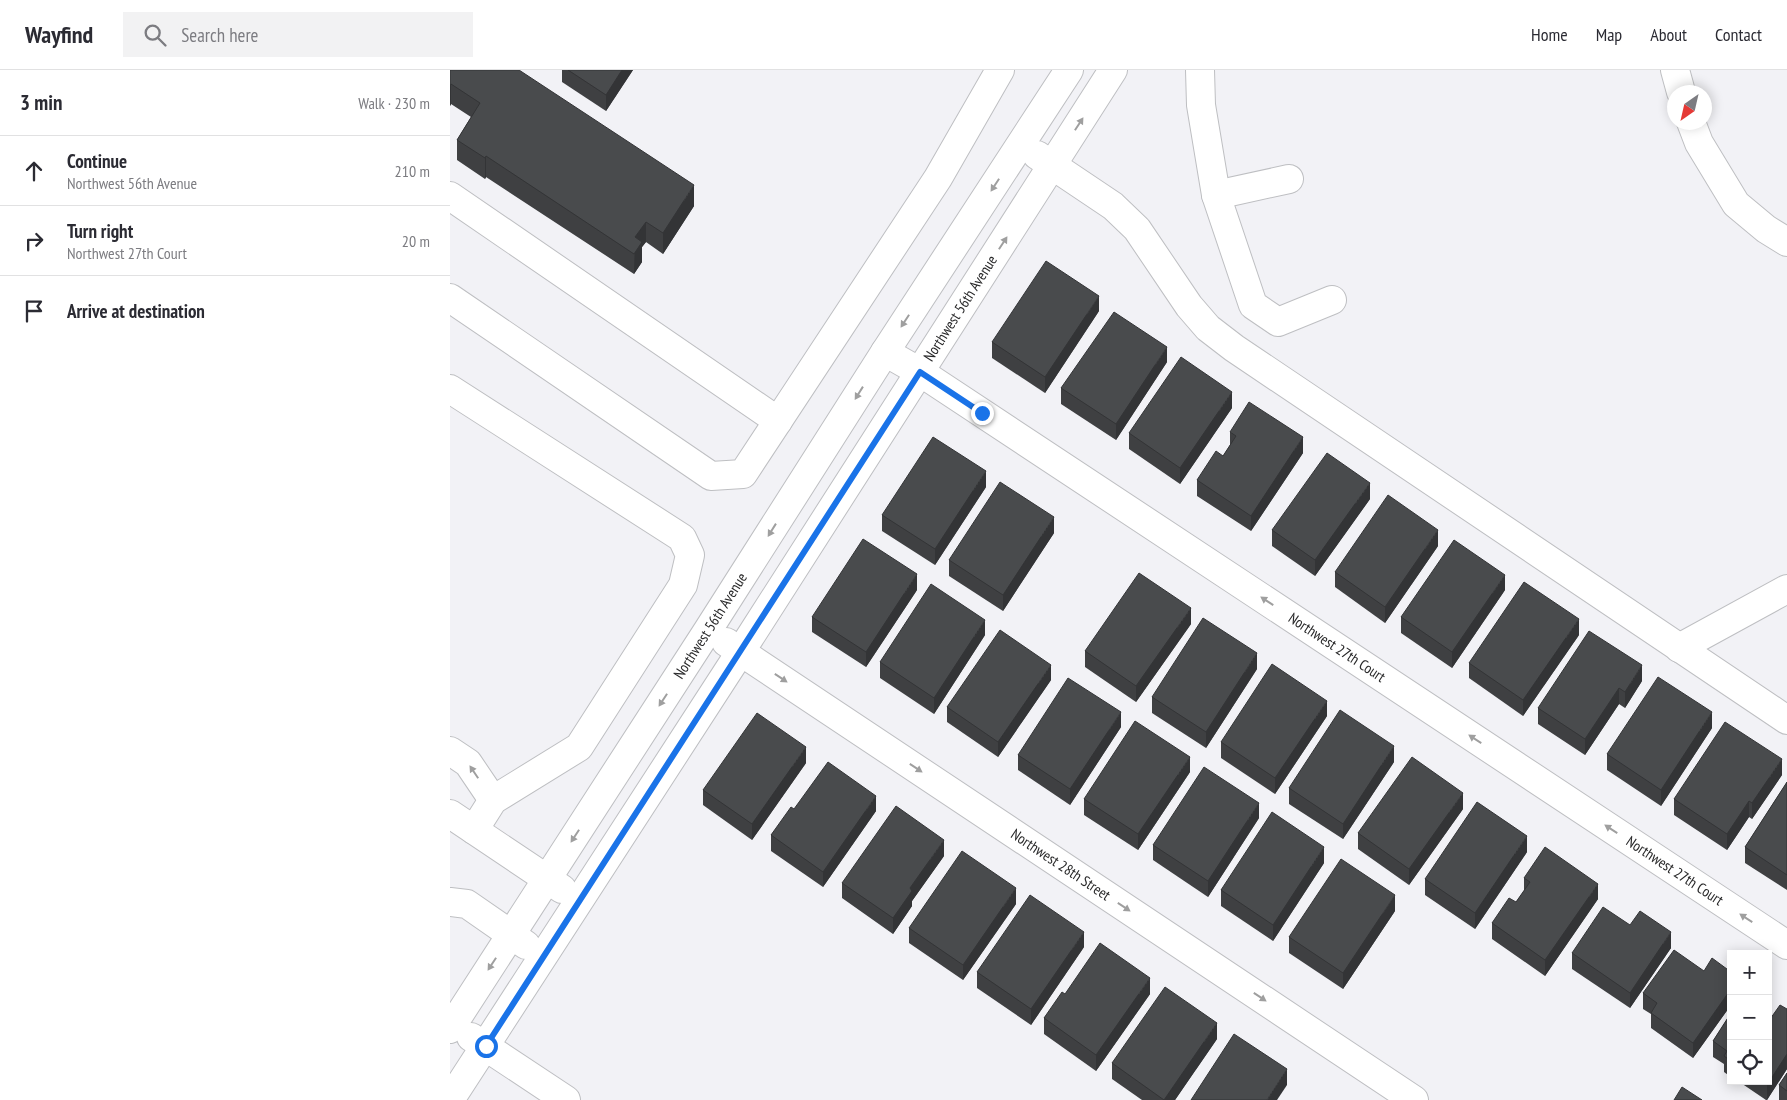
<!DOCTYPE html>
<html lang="en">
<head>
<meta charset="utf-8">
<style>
	body { margin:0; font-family:"PT Sans Narrow",sans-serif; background:#f2f2f3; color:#2b2b33 }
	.controls { position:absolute; right:15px; bottom:15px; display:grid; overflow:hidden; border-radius:0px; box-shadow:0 2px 12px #0003 }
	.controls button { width:45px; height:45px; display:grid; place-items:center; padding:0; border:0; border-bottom:1px solid #e1e1e2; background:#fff; color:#2b2b33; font:25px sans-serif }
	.compass { position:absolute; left:1217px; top:15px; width:45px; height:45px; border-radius:50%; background:#fff; box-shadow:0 2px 12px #0003; rotate:214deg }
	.stop { position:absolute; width:15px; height:15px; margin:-11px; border:4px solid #1a73e8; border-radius:50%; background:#fff }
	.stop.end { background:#1a73e8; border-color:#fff; box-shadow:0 1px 5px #0008 }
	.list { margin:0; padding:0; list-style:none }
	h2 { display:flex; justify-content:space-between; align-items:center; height:65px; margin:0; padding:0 20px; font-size:21px }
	h2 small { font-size:16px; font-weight:400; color:#7c7c81 }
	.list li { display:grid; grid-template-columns:32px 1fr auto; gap:15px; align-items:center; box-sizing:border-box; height:70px; padding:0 20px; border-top:1px solid #e1e1e2 }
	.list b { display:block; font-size:19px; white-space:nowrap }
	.list p { margin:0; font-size:16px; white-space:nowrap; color:#7c7c81 }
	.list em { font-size:16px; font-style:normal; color:#7c7c81 }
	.icon { flex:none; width:28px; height:28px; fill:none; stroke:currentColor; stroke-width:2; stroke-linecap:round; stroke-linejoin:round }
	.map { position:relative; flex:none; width:1337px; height:1030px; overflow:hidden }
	header { display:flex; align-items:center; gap:30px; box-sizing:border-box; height:70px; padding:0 25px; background:#fff; border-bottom:1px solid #e1e1e2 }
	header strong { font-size:24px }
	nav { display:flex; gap:28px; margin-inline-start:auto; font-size:18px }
	.search { width:350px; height:45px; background:#f2f2f3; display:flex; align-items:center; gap:12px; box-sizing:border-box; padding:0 18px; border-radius:0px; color:#7c7c81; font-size:19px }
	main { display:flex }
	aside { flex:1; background:#fff }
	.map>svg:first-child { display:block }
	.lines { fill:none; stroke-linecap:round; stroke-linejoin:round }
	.minor-casing { stroke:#bebfc2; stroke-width:30 }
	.minor { stroke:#fff; stroke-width:28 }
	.wall { fill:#3f4042 }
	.shaded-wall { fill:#333436 }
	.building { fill:#494b4d; stroke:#333436 }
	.oneway { fill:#9f9f9f }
	.route { stroke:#1a73e8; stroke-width:6 }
	.labels { text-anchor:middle; stroke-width:5; stroke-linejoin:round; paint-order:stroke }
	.street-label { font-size:15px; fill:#29292a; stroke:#f2f2f6 }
</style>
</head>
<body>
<header>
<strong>Wayfind</strong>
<div class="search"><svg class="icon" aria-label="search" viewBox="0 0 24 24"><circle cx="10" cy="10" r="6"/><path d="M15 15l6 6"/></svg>Search here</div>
<nav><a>Home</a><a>Map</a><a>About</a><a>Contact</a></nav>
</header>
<main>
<aside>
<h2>3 min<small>Walk · 230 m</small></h2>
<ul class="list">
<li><svg class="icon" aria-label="ahead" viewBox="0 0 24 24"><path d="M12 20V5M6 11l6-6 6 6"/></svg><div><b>Continue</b><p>Northwest 56th Avenue</p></div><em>210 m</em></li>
<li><svg class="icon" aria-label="right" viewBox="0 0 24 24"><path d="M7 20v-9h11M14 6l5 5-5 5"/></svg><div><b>Turn right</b><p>Northwest 27th Court</p></div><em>20 m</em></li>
<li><svg class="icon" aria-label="arrive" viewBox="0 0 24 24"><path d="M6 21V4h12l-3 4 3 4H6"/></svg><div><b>Arrive at destination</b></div></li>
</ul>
</aside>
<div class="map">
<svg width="1337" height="1030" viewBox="0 0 1337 1030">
	<rect width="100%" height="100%" fill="#f2f2f6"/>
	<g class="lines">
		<defs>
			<g id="minor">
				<polyline points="750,0 751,35 766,125 803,235 828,252 882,230"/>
				<polyline points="1225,0 1231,22"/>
				<polyline points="1241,52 1249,73 1286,134 1316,159 1337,172"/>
				<polyline points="587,85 663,136 687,159 739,236 758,258 784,278 1337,650"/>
				<polyline points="766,125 839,109"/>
				<polyline points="0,126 328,351"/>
				<polyline points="0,228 261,406 293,404 488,108 550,0"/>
				<path id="s1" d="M435,282L470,302L1337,875"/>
				<polyline points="0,319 232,468 240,485 233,515 129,677 43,730 24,760"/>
				<path id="s2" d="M276,572L964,1030"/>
				<polyline points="1229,578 1337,519"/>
				<polyline points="0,681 18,693 43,730"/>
				<polyline points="0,744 112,819"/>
				<polyline points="0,832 17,834 76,875"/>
				<path id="s3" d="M0,959L258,560L435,282L619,0"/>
				<polyline points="21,967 116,1030"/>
				<path id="s4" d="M0,1030L291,581L663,0"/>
			</g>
		</defs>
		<use href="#minor" class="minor-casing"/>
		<use href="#minor" class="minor"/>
	</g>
	<g class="wall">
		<polygon points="0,0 244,136 213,184 196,172 192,177 192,192 184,204 36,107 35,109 7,90 7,70 21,47 1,34 0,36"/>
		<polygon points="112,0 183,0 156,41 112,12"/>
		<polygon points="649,241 595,323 542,288 542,272"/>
		<polygon points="717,292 666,370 611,334 611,318"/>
		<polygon points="782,338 730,414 679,379 679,363"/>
		<polygon points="780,362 853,383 801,461 747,426 747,410 773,386 780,375"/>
		<polygon points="536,417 485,495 432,461 432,445"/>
		<polygon points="920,429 865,506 822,476 822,460"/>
		<polygon points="604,463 553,541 499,506 499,490"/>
		<polygon points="988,476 935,553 885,517 885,502"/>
		<polygon points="467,520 416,597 362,562 362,547"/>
		<polygon points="1055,520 1002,598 951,563 951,547"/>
		<polygon points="741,554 686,632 635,597 635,581"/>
		<polygon points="535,565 484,644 430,608 430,592"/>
		<polygon points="1129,565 1073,646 1019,608 1019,593"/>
		<polygon points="807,599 756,678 702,643 702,627"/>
		<polygon points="601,610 548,687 497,652 497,637"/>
		<polygon points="1192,611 1175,638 1169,634 1135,685 1088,654 1088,638"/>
		<polygon points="877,646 825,724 771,688 771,672"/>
		<polygon points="671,657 620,735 568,700 568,685"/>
		<polygon points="1262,658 1211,736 1157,700 1157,684"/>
		<polygon points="944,692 893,769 839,734 839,718"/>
		<polygon points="356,693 302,770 253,735 253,720"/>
		<polygon points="740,702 688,780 634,745 634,729"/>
		<polygon points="1332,705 1302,749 1299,747 1277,780 1224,745 1224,729"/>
		<polygon points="1337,712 1337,820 1295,793 1295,777"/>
		<polygon points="344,739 426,741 373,817 321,781 321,765"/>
		<polygon points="1013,739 959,815 908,779 908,763"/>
		<polygon points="809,748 758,827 703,790 703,775"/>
		<polygon points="1077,782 1025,859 975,825 975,809"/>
		<polygon points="494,786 462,831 462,836 443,864 392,828 392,813"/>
		<polygon points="874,793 823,871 771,836 771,820"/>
		<polygon points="1074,808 1148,829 1095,906 1042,869 1042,853 1066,832 1074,821"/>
		<polygon points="566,834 513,910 459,873 459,858"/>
		<polygon points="945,841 893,919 839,883 839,867"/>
		<polygon points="1180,855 1221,878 1180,938 1122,899 1122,883"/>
		<polygon points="634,877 581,955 527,918 527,902"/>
		<polygon points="1254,901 1281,902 1281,935 1243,988 1201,958 1201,944 1193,939 1193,923"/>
		<polygon points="615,924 700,924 646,1001 594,964 594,948"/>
		<polygon points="1337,939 1337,999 1317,1030 1316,1030 1288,1011 1318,1011"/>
		<polygon points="1281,943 1281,1007 1274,1002 1274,994 1263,987 1263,971"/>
		<polygon points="767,969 725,1030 692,1030 662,1009 662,993"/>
		<polygon points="1337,1003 1337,1030 1329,1030 1329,1015"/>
	</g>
	<g class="shaded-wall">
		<polygon points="172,0 183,0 156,41 156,25"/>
		<polygon points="1,14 1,34 0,36 0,16"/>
		<polygon points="36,86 36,107 35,109 35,88"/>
		<polygon points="244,115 244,136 213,184 213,163"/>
		<polygon points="196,152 196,172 192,177 192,192 184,204 185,167"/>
		<polygon points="649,226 649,241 595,323 595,307"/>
		<polygon points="717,277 717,292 666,370 666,354"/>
		<polygon points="782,322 782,338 730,414 730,398"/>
		<polygon points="853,367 853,383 801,461 801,446"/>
		<polygon points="536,401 536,417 485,495 485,479"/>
		<polygon points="920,413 920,429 865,506 865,490"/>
		<polygon points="604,447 604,463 553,541 553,525"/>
		<polygon points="988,460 988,476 935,553 935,537"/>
		<polygon points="467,504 467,520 416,597 416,582"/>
		<polygon points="1055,505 1055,520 1002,598 1002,582"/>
		<polygon points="741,538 741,554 686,632 686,616"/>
		<polygon points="1129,549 1129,565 1073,646 1073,630"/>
		<polygon points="535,550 535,565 484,644 484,628"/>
		<polygon points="807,583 807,599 756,678 756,662"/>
		<polygon points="601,595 601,610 548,687 548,672"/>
		<polygon points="1192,595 1192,611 1175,638 1175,622"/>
		<polygon points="1169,618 1169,634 1135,685 1135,669"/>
		<polygon points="877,631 877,646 825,724 825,708"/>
		<polygon points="671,642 671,657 620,735 620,719"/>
		<polygon points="1262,642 1262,658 1211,736 1211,720"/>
		<polygon points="944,676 944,692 893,769 893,754"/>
		<polygon points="356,677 356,693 302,770 302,754"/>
		<polygon points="740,687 740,702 688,780 688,764"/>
		<polygon points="1332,689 1332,705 1302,749 1302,733"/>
		<polygon points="1013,723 1013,739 959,815 959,799"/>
		<polygon points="426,726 426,741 373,817 373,802"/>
		<polygon points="1299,731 1299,747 1277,780 1277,764"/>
		<polygon points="809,733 809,748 758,827 758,811"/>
		<polygon points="1077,766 1077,782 1025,859 1025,843"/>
		<polygon points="494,770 494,786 462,831 462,836 443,864 443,848 460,818"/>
		<polygon points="874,777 874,793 823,871 823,855"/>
		<polygon points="1148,814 1148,829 1095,906 1095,890"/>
		<polygon points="566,818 566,834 513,910 513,895"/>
		<polygon points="945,825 945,841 893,919 893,903"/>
		<polygon points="634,862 634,877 581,955 581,939"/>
		<polygon points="1221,862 1221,878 1180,938 1180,923"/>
		<polygon points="700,908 700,924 646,1001 646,985"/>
		<polygon points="1281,919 1281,935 1243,988 1243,973"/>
		<polygon points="767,953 767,969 725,1030 714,1030"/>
		<polygon points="1337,984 1337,999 1317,1030 1317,1015"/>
		<polygon points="837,999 837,1015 827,1030 817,1030"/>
	</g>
	<g class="building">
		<polygon points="0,0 69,0 244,115 213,163 196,152 185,167 192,172 184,184 36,86 35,88 7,70 30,33 1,14 0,16"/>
		<polygon points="118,0 172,0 156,25"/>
		<polygon points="596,191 649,226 595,307 542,272"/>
		<polygon points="664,242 717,277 666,354 611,318"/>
		<polygon points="731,287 782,322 730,398 679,363"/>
		<polygon points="799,332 853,367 801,446 747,410 766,381 773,386 786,366 780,362"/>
		<polygon points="483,367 536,401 485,479 432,445"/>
		<polygon points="877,383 920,413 865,490 822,460"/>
		<polygon points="550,412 604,447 553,525 499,490"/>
		<polygon points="938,425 988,460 935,537 885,502"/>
		<polygon points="413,469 467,504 416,582 362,547"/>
		<polygon points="1004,470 1055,505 1002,582 951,547"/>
		<polygon points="689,503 741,538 686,616 635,581"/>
		<polygon points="1074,512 1129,549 1073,630 1019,593"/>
		<polygon points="481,514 535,550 484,628 430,592"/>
		<polygon points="753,548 807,583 756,662 702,627"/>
		<polygon points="550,560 601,595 548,672 497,637"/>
		<polygon points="1139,561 1192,595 1175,622 1169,618 1135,669 1088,638"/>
		<polygon points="822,594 877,631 825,708 771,672"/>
		<polygon points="1208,607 1262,642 1211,720 1157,684"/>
		<polygon points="618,608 671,642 620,719 568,685"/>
		<polygon points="890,640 944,676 893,754 839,718"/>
		<polygon points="307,643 356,677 302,754 253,720"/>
		<polygon points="685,651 740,687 688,764 634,729"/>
		<polygon points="1275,652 1332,689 1302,733 1299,731 1277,764 1224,729"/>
		<polygon points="962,687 1013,723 959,799 908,763"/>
		<polygon points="378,692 426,726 373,802 321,765 341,737 344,739"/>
		<polygon points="754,697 809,733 758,811 703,775"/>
		<polygon points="1337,712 1337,805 1295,777"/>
		<polygon points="1027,732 1077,766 1025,843 975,809"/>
		<polygon points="446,736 494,770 460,818 462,821 443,848 392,813"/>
		<polygon points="822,742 874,777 823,855 771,820"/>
		<polygon points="1095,777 1148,814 1095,890 1042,853 1059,828 1066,832 1080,812 1074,808"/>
		<polygon points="512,781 566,818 513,895 459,858"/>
		<polygon points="891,789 945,825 893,903 839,867"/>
		<polygon points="580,825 634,862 581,939 527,902"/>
		<polygon points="1153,837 1180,855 1190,841 1221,862 1180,923 1122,883"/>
		<polygon points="650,873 700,908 646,985 594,948 612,922 615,924"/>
		<polygon points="1224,880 1254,901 1262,888 1281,902 1281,919 1243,973 1201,943 1207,933 1193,923"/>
		<polygon points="715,917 767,953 714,1030 662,993"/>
		<polygon points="1330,935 1337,939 1337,984 1317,1015 1311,1011 1318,1011 1318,952"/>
		<polygon points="1281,943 1281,991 1274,986 1277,981 1263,971"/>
		<polygon points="784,964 837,999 817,1030 741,1030"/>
		<polygon points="1337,1003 1337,1021 1329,1015"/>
		<polygon points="1232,1017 1252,1030 1224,1030"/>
	</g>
	<defs><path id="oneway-solid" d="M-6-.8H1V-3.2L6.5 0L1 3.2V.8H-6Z" transform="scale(1.25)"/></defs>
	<g class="oneway">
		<use href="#oneway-solid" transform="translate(629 54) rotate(-57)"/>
		<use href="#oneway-solid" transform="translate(545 115) rotate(123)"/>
		<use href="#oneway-solid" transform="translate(553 173) rotate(-57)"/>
		<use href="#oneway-solid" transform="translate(455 251) rotate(123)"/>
		<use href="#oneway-solid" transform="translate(409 323) rotate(122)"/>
		<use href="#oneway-solid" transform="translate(322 460) rotate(122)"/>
		<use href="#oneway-solid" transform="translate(817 531) rotate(-147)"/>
		<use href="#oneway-solid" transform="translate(331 608) rotate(34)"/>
		<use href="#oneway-solid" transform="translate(213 630) rotate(123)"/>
		<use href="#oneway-solid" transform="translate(1025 669) rotate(-147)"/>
		<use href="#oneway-solid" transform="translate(466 698) rotate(34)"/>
		<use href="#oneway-solid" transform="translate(24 702) rotate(-124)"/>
		<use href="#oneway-solid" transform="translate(1161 759) rotate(-147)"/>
		<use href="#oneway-solid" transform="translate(125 766) rotate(123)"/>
		<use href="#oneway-solid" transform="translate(674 837) rotate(34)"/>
		<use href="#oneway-solid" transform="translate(1296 848) rotate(-147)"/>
		<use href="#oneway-solid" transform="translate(42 894) rotate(123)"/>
		<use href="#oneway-solid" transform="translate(810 927) rotate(34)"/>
	</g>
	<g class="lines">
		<polyline class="route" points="36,976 470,302 532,343"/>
	</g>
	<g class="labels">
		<g class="street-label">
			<text dy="5" stroke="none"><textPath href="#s4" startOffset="942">Northwest 56th Avenue</textPath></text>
			<text dy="5" stroke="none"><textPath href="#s3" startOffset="480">Northwest 56th Avenue</textPath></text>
			<text dy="5" stroke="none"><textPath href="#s1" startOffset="540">Northwest 27th Court</textPath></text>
			<text dy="5" stroke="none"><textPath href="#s2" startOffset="402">Northwest 28th Street</textPath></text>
			<text dy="5" stroke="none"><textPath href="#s1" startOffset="945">Northwest 27th Court</textPath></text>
		</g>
	</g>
</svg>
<div class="controls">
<button>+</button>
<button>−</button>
<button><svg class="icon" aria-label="locate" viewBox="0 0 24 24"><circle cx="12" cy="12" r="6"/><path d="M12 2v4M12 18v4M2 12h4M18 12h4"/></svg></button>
</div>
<svg class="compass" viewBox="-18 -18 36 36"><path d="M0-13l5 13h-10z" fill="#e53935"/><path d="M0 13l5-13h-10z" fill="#7c7c81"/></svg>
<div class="stop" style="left:36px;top:976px"></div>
<div class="stop end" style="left:532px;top:343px"></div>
</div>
</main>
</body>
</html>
